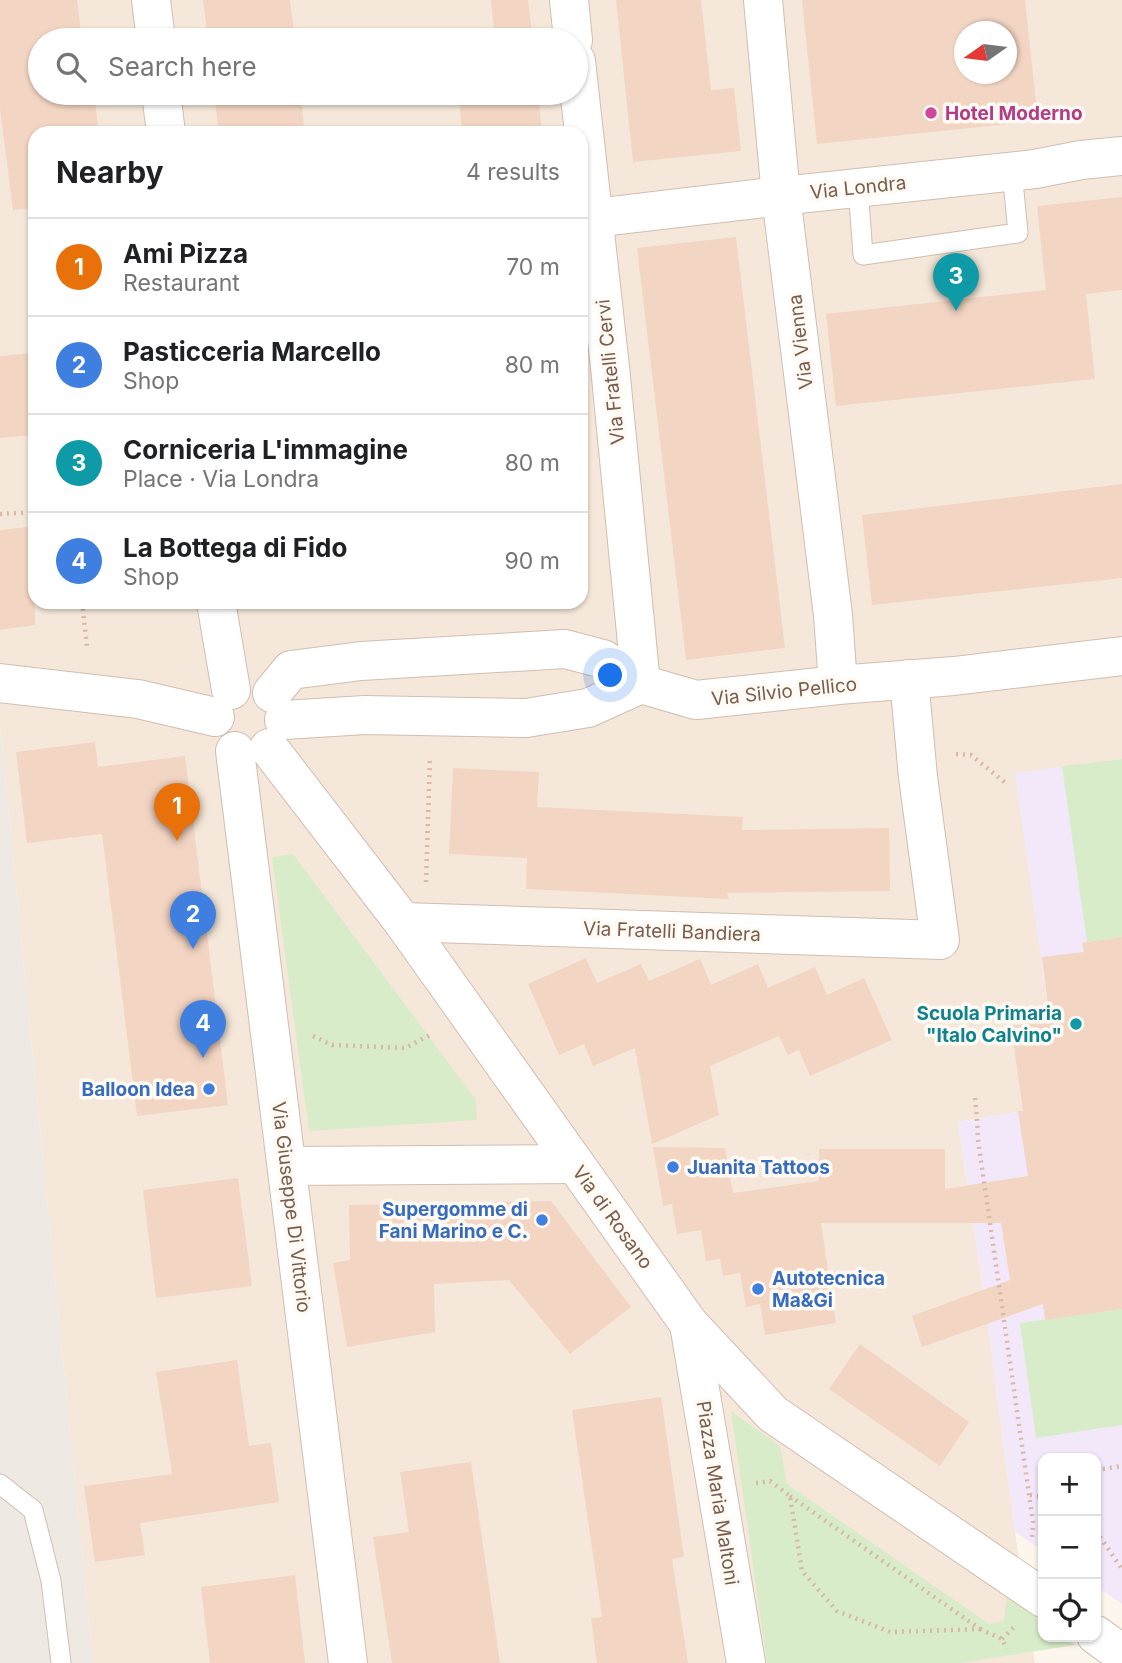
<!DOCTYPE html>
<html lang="en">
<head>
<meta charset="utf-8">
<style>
	body { margin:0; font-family:Inter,sans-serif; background:#f2f2f2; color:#202124 }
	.controls { position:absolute; right:21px; bottom:21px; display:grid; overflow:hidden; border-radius:14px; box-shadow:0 2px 5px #0004 }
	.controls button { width:63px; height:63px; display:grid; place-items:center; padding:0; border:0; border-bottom:2px solid #e0e0e0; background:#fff; color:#202124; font:35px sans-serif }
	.compass { position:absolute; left:954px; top:21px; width:63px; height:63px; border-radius:50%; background:#fff; box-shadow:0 2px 5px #0004; rotate:256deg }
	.you { position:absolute; left:611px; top:676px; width:24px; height:24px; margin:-18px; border:5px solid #fff; border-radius:50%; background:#1a73e8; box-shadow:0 0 0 10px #1a73e833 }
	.badge { display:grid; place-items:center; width:46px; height:46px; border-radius:50%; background:#b45309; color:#fff; font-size:23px; font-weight:700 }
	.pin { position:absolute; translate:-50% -58px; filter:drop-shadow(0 2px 4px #0008) }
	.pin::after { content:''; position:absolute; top:37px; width:24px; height:21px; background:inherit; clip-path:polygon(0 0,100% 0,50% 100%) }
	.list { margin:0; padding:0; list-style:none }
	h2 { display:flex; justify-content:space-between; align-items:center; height:91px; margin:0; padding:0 28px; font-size:30px }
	h2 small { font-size:23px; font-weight:400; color:#757577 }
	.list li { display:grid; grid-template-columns:46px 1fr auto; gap:21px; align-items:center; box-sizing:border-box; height:98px; padding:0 28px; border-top:2px solid #e0e0e0 }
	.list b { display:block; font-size:26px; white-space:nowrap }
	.list p { margin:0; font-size:23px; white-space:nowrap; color:#757577 }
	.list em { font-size:23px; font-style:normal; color:#757577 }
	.icon { flex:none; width:38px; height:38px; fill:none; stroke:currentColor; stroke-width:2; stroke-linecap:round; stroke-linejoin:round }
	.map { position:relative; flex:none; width:1122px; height:1663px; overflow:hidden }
	.search { position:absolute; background:#fff; box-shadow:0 2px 5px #0004; left:28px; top:28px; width:560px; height:77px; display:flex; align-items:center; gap:18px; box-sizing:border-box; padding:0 24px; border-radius:38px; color:#757577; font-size:26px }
	.panel { position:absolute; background:#fff; box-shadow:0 2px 5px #0004; left:28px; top:126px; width:560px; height:483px; border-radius:21px }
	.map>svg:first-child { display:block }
	.residential { fill:#f5e8da; fill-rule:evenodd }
	.industrial { fill:#efe9e4 }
	.education { fill:#f3e8fa }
	.green { fill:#d8ecc9 }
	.building { fill:#f3d5c3; fill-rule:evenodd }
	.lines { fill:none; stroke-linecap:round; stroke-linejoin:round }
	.service-casing { stroke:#d1beb0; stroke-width:21 }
	.minor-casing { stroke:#d1beb0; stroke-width:40 }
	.path { stroke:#d9b8a5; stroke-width:4.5; stroke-dasharray:2 5; stroke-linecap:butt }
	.service { stroke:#fff; stroke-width:19 }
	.minor { stroke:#fff; stroke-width:38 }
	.hotel-dot { fill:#d1479c; stroke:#fffaf3; stroke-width:2.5 }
	.culture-dot { fill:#0f9aa8; stroke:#fffaf3; stroke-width:2.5 }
	.shop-dot { fill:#3f7fe0; stroke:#fffaf3; stroke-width:2.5 }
	.labels { text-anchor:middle; stroke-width:7; stroke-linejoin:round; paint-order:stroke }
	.hotel-label { font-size:19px; font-weight:bold; fill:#b23c85; stroke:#fffaf3; text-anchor:start }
	.street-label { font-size:19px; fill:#7a5c4d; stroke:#fffaf3 }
	.culture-label { font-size:19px; font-weight:bold; fill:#0d838f; stroke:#fffaf3; text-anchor:end }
	.shop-label { font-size:19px; font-weight:bold; fill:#366cbe; stroke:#fffaf3; text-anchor:end }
</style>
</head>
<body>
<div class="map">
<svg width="1122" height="1663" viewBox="0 0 1122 1663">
	<rect width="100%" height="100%" fill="#fdf6ec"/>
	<path class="residential" d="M0,0H1122V759L1016,773L1050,1021L1012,1027L1023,1111L958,1122L988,1324L1015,1532L1035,1663H93L0,725ZM964,32H1006V74H964ZM40,40H576V93H40ZM35,133H581V602H35Z"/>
	<polygon class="industrial" points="0,725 93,1663 0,1663"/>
	<polygon class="education" points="1122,759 1122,1604 1096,1586 1096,1458 1043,1458 1043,1551 1015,1532 988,1324 958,1122 1023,1111 1011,1026 1050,1021 1015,773"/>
	<g class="green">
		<polygon points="1122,759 1122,937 1087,942 1062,766"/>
		<polygon points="293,854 476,1100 477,1120 309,1131 272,857"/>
		<polygon points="1122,1309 1122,1425 1036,1438 1020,1323"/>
		<polygon points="731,1411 780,1446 787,1484 989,1624 1004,1621 1007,1596 1043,1622 1043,1637 1063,1637 1075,1645 960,1663 767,1663"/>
	</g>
	<g class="building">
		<polygon points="0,0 77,0 82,40 40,40 40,93 94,93 99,133 35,133 35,208 13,210 0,109"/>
		<polygon points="203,0 290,0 295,40 208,40"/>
		<polygon points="491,0 528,0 533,40 495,40"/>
		<polygon points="616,0 701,0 711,90 734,88 741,151 633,162"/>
		<path d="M802,0H1025L1038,121L817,144ZM964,32H1006V74H964Z"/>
		<polygon points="214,93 301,93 304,127 249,133 219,133"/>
		<polygon points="500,93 538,93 542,133 462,133 459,99 500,94"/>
		<polygon points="1122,197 1122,290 1086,294 1095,379 836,406 826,314 1046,290 1037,206"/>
		<polygon points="736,237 785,648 686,660 637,248"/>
		<polygon points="35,353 35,435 0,438 0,356"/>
		<polygon points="1122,484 1122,578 872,605 862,515"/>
		<polygon points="35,526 35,625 0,630 0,530"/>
		<polygon points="95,742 98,767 185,756 228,1105 137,1116 102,834 27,843 16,752"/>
		<polygon points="453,768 539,772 537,807 743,817 742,830 889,828 890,891 727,893 729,899 526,889 527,858 449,854"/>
		<polygon points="1122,937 1122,1309 1045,1320 1043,1304 922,1347 912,1316 1010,1280 1001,1223 821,1223 836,1323 765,1335 760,1304 746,1307 740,1273 723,1276 720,1259 706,1261 701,1230 677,1234 672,1204 663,1206 653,1147 725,1148 733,1193 819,1181 819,1149 945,1149 945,1189 1028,1176 1018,1111 1023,1111 1011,1026 1050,1021 1042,957 1084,952 1082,943"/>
		<polygon points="586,958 597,983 641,964 649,981 700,959 711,985 758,964 768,988 815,967 827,995 864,978 892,1040 810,1076 799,1050 788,1055 779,1036 710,1066 719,1115 652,1144 635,1048 593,1066 584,1044 559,1055 528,984"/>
		<polygon points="238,1178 252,1286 156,1298 143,1190"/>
		<polygon points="551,1201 631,1307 570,1354 509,1280 434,1284 435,1332 347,1347 333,1263 350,1260 349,1205"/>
		<polygon points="860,1344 969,1422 940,1466 829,1389"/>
		<polygon points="237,1360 249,1446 271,1443 279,1502 140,1523 145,1555 95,1562 84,1486 172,1474 156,1372"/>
		<polygon points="661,1397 684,1557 672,1559 688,1663 597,1663 591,1618 602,1617 572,1410"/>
		<polygon points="471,1462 500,1663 392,1663 373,1537 409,1532 400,1472"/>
		<polygon points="295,1575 305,1663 210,1663 201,1587"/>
	</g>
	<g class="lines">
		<defs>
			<g id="service">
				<polyline points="858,187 863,255 1018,233 1012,171"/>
				<polyline points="0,1484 33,1510 51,1581 61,1663"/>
			</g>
			<g id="minor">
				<polyline points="151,0 156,40"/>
				<polyline points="569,0 573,40"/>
				<polyline points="763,0 781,196 833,615 838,685"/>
				<polyline points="576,61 610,367 641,684"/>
				<polyline points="161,93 166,133"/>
				<polyline points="594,218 781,196 1035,169 1081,160 1122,156"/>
				<polyline points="216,602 231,690"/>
				<polyline points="0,683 138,699 215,717"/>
				<polyline points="272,693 291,670 361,661 565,649 603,659 641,684 696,700 838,685 954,676 1122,656"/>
				<polyline points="284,720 365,715 526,718 588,708 641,684"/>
				<polyline points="269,748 403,922 689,1324 773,1414 1043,1598"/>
				<polyline points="235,751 348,1663"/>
				<polyline points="403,922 940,940 918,777 909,679"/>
				<polyline points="287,1166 575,1164"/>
				<polyline points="689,1324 746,1663"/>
				<polyline points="1096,1635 1122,1654"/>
			</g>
		</defs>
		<use href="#service" class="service-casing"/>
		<use href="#minor" class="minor-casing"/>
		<g class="path">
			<polyline points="0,514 35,512"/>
			<polyline points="82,602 87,647"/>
			<polyline points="956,754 971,755 1008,785"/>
			<polyline points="426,882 430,758"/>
			<polyline points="313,1036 332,1045 405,1048 432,1034"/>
			<polyline points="975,1098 977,1118 978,1140 1033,1522 1032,1541"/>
			<polyline points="1096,1470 1122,1466"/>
			<polyline points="756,1483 770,1481 790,1496"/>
			<polyline points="1030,1495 1043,1497"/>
			<polygon points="790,1496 980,1629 890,1632 837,1611 802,1571"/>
			<polyline points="1096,1531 1122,1569"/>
			<polyline points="980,1629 1002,1639 1007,1649"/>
			<polyline points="1002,1639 1015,1626"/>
		</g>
		<use href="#service" class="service"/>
		<use href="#minor" class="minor"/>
	</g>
	<circle class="hotel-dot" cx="931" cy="113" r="7"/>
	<circle class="culture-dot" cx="1076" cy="1024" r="7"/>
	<g class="shop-dot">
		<circle cx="209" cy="1089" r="7"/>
		<circle cx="673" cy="1167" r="7"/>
		<circle cx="542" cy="1220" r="7"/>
		<circle cx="758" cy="1289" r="7"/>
	</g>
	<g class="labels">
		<g class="hotel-label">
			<text x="945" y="120">Hotel Moderno</text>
		</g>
		<g class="street-label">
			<text transform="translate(858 187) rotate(-6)" y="7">Via Londra</text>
			<text transform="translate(800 342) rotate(-97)" y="7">Via Vienna</text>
			<text transform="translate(610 372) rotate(-96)" y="7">Via Fratelli Cervi</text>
			<text transform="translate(784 691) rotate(-6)" y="7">Via Silvio Pellico</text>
			<text transform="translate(672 931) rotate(2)" y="7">Via Fratelli Bandiera</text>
			<text transform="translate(292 1207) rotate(83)" y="7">Via Giuseppe Di Vittorio</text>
			<text transform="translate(613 1217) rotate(54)" y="7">Via di Rosano</text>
			<text transform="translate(718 1493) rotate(81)" y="7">Piazza Maria Maltoni</text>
		</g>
		<g class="culture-label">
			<text x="1062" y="1020">Scuola Primaria<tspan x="1062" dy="22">"Italo Calvino"</tspan></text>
		</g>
		<g class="shop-label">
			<text x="195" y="1096">Balloon Idea</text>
			<text x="687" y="1174" text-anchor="start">Juanita Tattoos</text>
			<text x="528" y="1216">Supergomme di<tspan x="528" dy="22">Fani Marino e C.</tspan></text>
			<text x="772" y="1285" text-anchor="start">Autotecnica<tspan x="772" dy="22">Ma&amp;Gi</tspan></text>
		</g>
	</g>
</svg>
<div class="controls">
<button>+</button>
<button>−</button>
<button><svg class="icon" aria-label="locate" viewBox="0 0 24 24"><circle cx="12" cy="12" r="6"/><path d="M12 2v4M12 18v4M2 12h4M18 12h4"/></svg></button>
</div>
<svg class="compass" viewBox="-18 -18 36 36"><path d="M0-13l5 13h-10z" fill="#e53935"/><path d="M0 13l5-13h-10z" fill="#757577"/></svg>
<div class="you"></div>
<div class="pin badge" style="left:177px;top:841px;background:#e8710a">1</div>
<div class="pin badge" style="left:193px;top:949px;background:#3f7fe0">2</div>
<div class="pin badge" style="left:956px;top:311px;background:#0f9aa8">3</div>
<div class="pin badge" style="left:203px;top:1058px;background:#3f7fe0">4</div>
<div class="search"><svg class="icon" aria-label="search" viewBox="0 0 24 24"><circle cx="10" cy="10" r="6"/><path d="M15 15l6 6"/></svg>Search here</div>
<section class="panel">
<h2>Nearby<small>4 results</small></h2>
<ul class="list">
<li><span class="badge" style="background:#e8710a">1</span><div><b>Ami Pizza</b><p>Restaurant</p></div><em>70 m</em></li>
<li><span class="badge" style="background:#3f7fe0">2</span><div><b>Pasticceria Marcello</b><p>Shop</p></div><em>80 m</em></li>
<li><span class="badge" style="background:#0f9aa8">3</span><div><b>Corniceria L'immagine</b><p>Place · Via Londra</p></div><em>80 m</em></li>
<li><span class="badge" style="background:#3f7fe0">4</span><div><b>La Bottega di Fido</b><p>Shop</p></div><em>90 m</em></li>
</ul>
</section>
</div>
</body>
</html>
